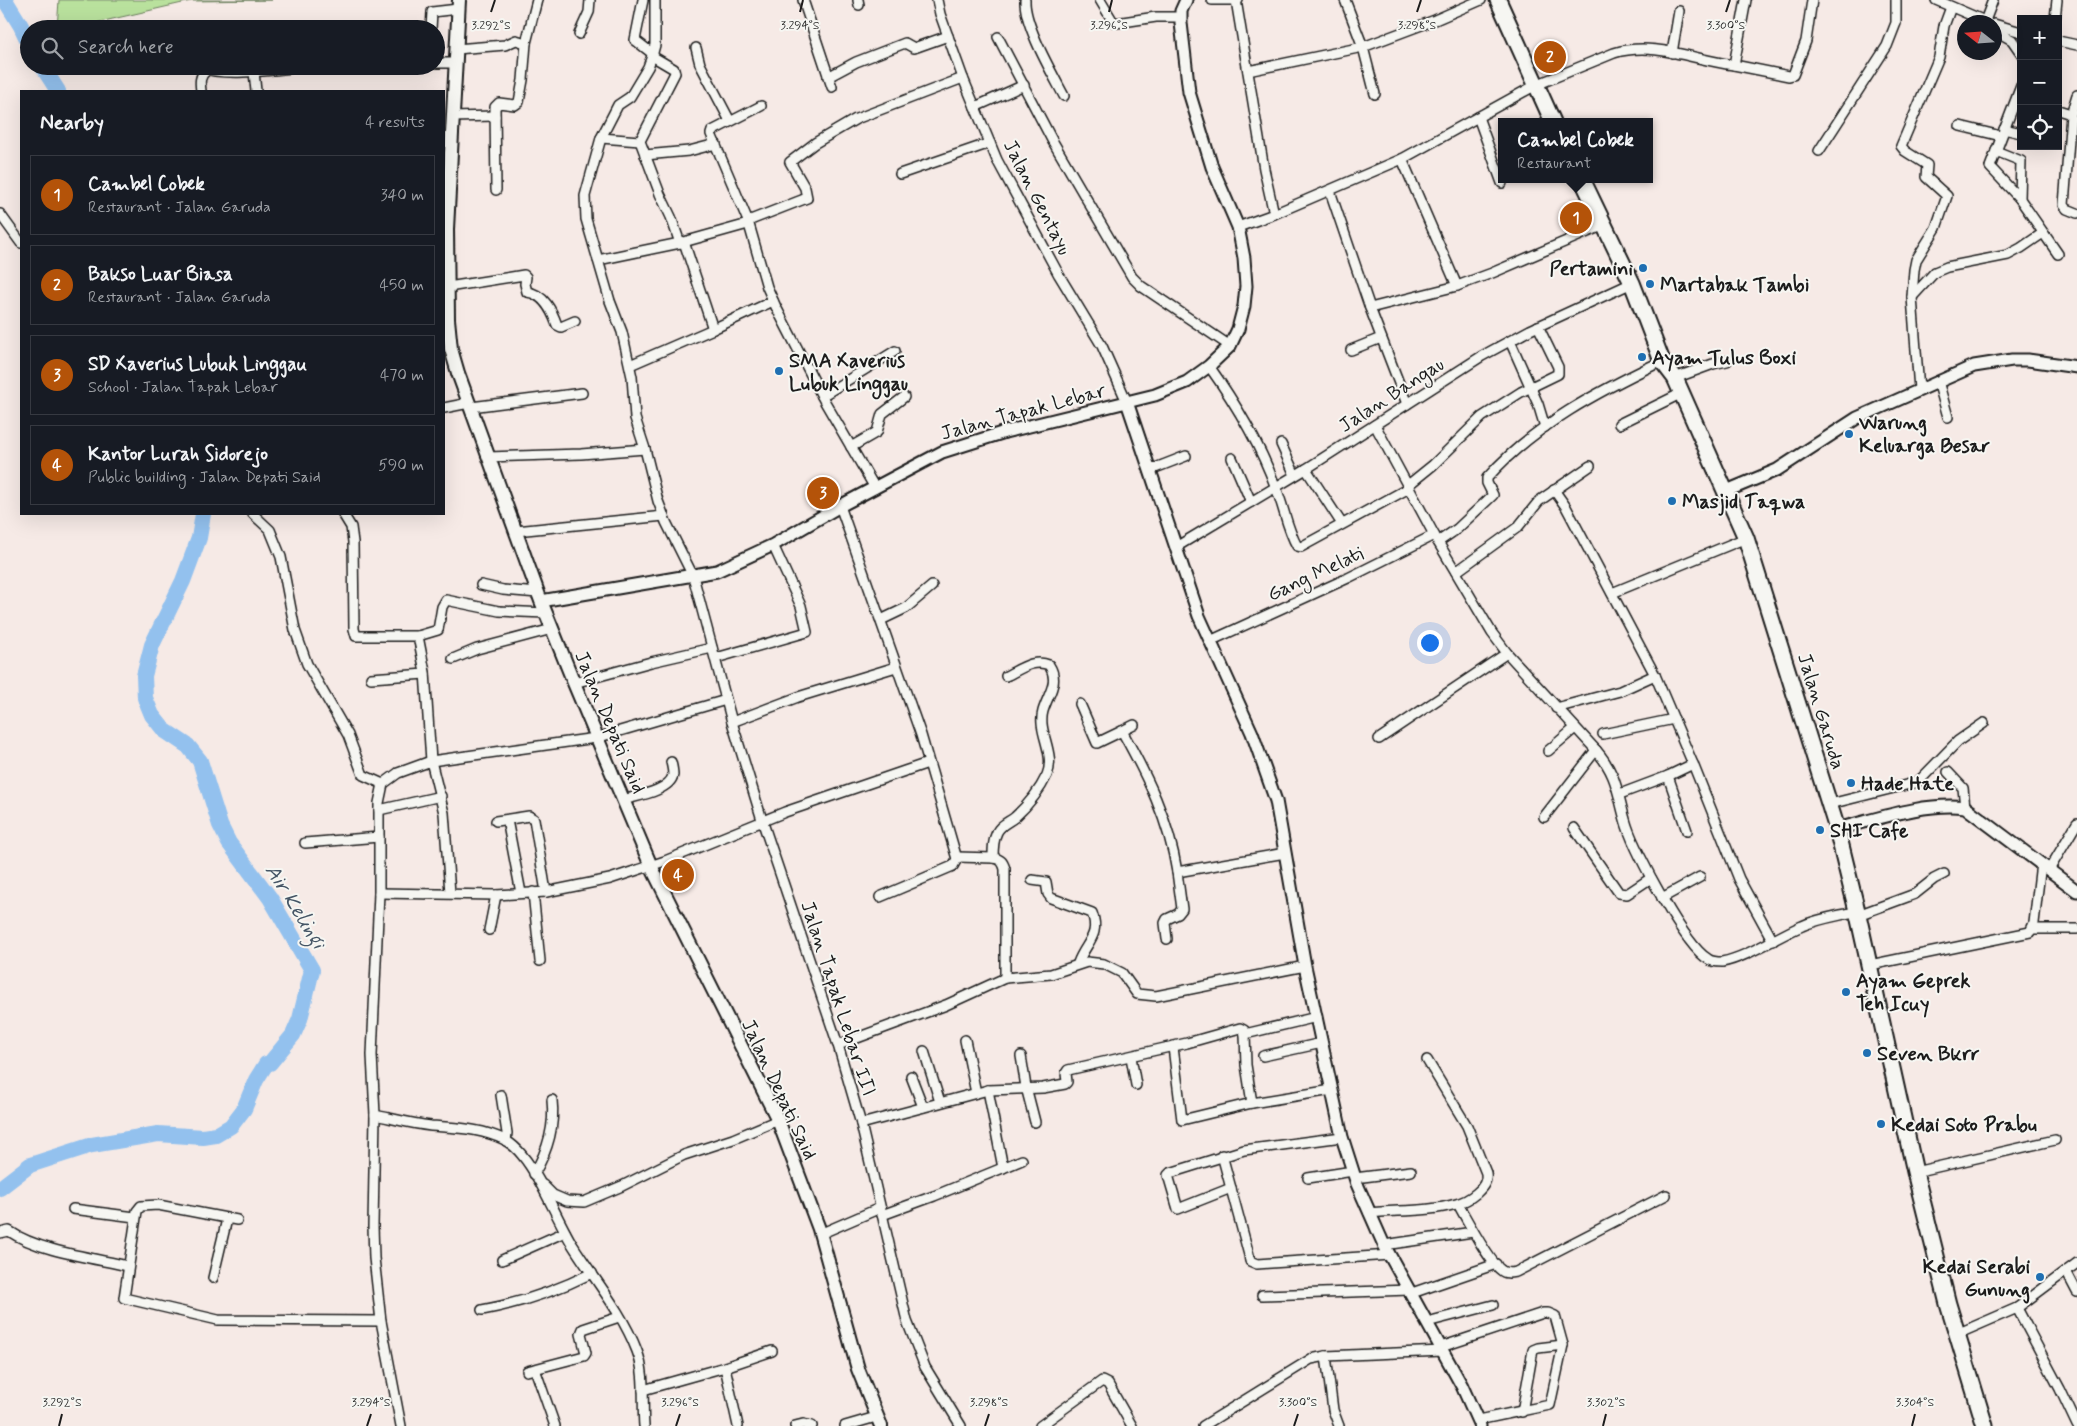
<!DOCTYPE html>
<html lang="en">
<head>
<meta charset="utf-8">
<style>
	body { margin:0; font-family:Mynerve,sans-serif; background:#242831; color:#f1f3f6 }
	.controls { position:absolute; right:15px; top:15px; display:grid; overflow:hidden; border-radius:0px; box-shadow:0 5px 20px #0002 }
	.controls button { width:45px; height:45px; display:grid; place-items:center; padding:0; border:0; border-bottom:1px solid #363941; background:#171b24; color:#f1f3f6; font:25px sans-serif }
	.compass { position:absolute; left:1957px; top:15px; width:45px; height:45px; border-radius:50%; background:#171b24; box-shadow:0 5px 20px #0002; rotate:287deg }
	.you { position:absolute; left:1429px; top:642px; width:18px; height:18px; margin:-12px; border:4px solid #fff; border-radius:50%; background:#1a73e8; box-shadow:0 0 0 8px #1a73e833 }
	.badge { display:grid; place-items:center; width:32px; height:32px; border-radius:50%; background:#b45309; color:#fff; font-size:16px; font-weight:700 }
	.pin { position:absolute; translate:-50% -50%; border:2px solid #fff; box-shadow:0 1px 5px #0006 }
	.popup { position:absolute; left:1498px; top:118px; width:155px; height:65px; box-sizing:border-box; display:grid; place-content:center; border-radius:0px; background:#171b24; filter:drop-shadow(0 1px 4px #0005); font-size:16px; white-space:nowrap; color:#9ea1a6 }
	.popup b { font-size:19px; color:#f1f3f6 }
	.popup::after { content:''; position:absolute; left:50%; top:100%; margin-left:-10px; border:10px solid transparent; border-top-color:#171b24 }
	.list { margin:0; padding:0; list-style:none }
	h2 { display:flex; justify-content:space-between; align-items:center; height:65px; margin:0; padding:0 20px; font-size:21px }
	h2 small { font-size:16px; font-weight:400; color:#9ea1a6 }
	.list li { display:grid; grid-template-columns:32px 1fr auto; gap:15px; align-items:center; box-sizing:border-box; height:80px; margin:0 10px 10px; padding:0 10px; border:1px solid #363941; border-radius:0px }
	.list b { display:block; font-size:19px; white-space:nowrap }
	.list p { margin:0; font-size:16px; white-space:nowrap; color:#9ea1a6 }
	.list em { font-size:16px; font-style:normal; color:#9ea1a6 }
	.icon { flex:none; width:28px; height:28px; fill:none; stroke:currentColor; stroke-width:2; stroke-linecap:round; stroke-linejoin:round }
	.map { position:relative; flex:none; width:2077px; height:1426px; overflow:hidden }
	.search { position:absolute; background:#171b24; box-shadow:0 5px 20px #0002; left:20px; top:20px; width:425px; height:55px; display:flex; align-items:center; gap:12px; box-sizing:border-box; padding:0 18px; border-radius:28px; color:#9ea1a6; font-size:19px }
	.panel { position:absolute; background:#171b24; box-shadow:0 5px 20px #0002; left:20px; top:90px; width:425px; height:425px; border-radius:0px }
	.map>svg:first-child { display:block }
	.green { fill:#b9e19d; stroke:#6a7e5c }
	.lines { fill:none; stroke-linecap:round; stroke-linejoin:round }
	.river { stroke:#93c1ee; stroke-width:16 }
	.minor-casing { stroke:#1c1c1c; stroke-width:12 }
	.tertiary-casing { stroke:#1c1c1c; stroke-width:15 }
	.secondary-casing { stroke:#1c1c1c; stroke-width:16 }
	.trunk-casing { stroke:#1c1c1c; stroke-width:19 }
	.minor { stroke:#f6f6f2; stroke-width:9 }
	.tertiary { stroke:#f6f6f2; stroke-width:11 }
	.secondary { stroke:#f6f6f2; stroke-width:12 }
	.trunk { stroke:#f6f6f2; stroke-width:15 }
	.ticks { fill:none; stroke:#1c1c1c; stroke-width:2 }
	.poi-dot { fill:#1f6fb2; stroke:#f6f6f2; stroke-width:2 }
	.labels { text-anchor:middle; stroke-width:4; stroke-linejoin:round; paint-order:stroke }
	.street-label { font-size:20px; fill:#1c1c1c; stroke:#f6f6f2 }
	.poi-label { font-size:20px; font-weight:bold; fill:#1c1c1c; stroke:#f6f6f2; text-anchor:start }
	.water-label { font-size:21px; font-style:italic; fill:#465666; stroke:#f6f6f2 }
	.ticks-label { font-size:12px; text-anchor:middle; fill:#1c1c1c; stroke:#f6f6f2; stroke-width:4; stroke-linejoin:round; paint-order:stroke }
</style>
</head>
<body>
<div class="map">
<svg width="2077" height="1426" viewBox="0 0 2077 1426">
	<rect width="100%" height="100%" fill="#f6eae6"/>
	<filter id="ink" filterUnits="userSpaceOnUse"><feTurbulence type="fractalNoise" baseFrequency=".02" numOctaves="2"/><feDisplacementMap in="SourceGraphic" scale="10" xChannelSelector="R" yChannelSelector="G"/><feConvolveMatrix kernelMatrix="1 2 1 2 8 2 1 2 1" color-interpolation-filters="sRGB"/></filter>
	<g filter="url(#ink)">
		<polygon class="green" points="59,0 272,0 191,1 69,29 57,29"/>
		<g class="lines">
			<g class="river">
				<polyline points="5,0 21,26 29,43"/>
				<polyline points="42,66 58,91"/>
				<polyline points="0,1188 30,1165 92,1145 158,1134 203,1137 216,1135 231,1126 244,1109 256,1080 266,1064 270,1063 293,1035 300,1019 312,970 270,898 229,843 220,825 200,761 188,746 164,730 152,715 145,698 144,676 152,645 183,581 199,538 203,514"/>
			</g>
			<defs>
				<g id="minor">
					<polyline points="643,0 635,40 653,54"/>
					<polyline points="655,0 655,45 652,56 648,67 630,97 618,105 601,138 585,196 586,219 610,301 622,332 632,377 635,418 645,449 658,501 666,522 693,576 732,722 763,823 838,1045 861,1124 907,1321 925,1367 961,1426"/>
					<polyline points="803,0 832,87"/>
					<polyline points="858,0 859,5"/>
					<polyline points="937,0 940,14 963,78 997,160 1059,275 1102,346 1127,402"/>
					<path d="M1025,0C1024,25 1052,73 1064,96"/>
					<polyline points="1100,0 1112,20 1116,23 1156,17 1181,17"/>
					<polyline points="1212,0 1238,0"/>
					<polyline points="1236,0 1264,169 1274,214"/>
					<polyline points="1345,0 1363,47 1375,94"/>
					<polyline points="1936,0 1987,22"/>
					<polyline points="2055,19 2057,0"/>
					<polyline points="1985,21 1993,0"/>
					<polyline points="1994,24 2021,32"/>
					<polyline points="431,29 432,12 458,9"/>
					<polyline points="1994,30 2012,40 2021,53"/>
					<polyline points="579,34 589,12 590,0"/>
					<polyline points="998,37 1052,140 1132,277 1141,286 1230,346"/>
					<polyline points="2058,41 2077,45"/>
					<polyline points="696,48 700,64 730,121"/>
					<polyline points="456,49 505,45 516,40 526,43"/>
					<polyline points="1672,53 1679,11"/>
					<polyline points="652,56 674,69 675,73 640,141 660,194 671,217 680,243"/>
					<polyline points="436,63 456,63"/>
					<polyline points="1734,65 1789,76 1793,75 1806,41 1812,0"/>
					<path d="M195,66C227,79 281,68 315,66"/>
					<polyline points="66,69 79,66"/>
					<polyline points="1248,71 1363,47 1435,20 1481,0"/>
					<polyline points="254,72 256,91"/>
					<polyline points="828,77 856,62 905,43 914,48 948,36"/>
					<path d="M201,91C200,83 199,76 206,71"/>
					<polyline points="2077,95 2071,114 2064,205 2067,209 2077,213"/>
					<polyline points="761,106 712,131 711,134 748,221 767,287 776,307 825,402 875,488"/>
					<polyline points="975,107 1024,85"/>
					<polyline points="2058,110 2071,114"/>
					<polyline points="452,117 495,116"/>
					<polyline points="1478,117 1502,183"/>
					<polyline points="1960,126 2001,136"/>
					<polyline points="2004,129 2021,133"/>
					<polyline points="601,138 640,141"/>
					<polyline points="1819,151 1887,46 1896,23 1896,0"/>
					<polyline points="1996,151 2021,161 2020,199 2058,254"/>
					<polyline points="645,155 689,151 716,144"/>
					<polyline points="1402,159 1457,286"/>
					<polyline points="900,174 990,143"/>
					<polyline points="496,190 495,107 499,103 515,105 519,102 523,80 526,43 537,0"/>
					<polyline points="1330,191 1370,308 1407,404"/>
					<polyline points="2020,199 1990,167 2021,86"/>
					<polyline points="0,214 21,243"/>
					<polyline points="748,221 807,198 805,188 790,162 815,143 856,119 963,78"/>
					<path d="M1238,227L1274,214L1402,159L1536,85L1614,53C1654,41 1694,60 1734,65L1746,0"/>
					<polyline points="684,242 713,329 773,301"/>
					<polyline points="598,260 680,243 748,224"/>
					<path d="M448,287L524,275L526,277L525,284L527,292C544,294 552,311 557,325L561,327L575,321"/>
					<polyline points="1912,297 1935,272 1947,267 2008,255 2021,248 2043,233"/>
					<polyline points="1370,308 1457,286 1492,273 1604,225"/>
					<polyline points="1510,341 1538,404 1545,427"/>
					<polyline points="1351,350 1381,338"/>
					<polyline points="630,365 713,329"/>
					<path d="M1209,366C1236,404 1260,444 1276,488C1284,507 1287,529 1297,546L1301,547L1409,488"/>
					<polyline points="1675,378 1713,364 1727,361"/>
					<polyline points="1938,381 1948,417"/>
					<polyline points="1919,390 1912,297 1914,270 1916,260 1936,228 1947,196 1926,177 1927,165 1905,151 1901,146 1939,57 1944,26 1951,7"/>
					<polyline points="822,396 895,351"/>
					<polyline points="471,407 582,393"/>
					<polyline points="444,408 469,403"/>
					<polyline points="1619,424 1682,393"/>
					<path d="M1375,425L1438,542L1492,633L1507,653L1596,750C1619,777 1617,795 1627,826C1636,853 1685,946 1708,959C1712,962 1718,962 1722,962C1748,957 1778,936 1802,926C1820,918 1839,916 1858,911"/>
					<polyline points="1281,444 1295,475"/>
					<polyline points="851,447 877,432 882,414 904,397"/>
					<polyline points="489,457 581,454 645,449"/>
					<polyline points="1232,458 1251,502"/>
					<polyline points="1306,469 1342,524"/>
					<polyline points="1150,470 1186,456"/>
					<polyline points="1407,486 1433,465 1482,417 1521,392 1558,374 1558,367 1538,326"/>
					<polyline points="1554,490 1566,507 1655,675 1693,764 1739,879 1773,941"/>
					<polyline points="840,506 921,735 957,859 953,866 880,897"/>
					<polyline points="253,514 270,530 281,557 295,630 307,664 348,735 363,775 383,784"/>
					<polyline points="343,514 351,527 353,542 354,629 356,636 418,636 425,672 431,761 444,813 450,893"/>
					<polyline points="516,531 664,516"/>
					<path d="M1438,542L1457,529L1493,495L1487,483V478C1534,425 1599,391 1662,361"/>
					<polyline points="1176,547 1306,469 1482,356 1530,330 1632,283"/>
					<polyline points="1456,572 1518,527 1539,501 1590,466"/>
					<polyline points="481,585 503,590 538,593"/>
					<polyline points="1612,593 1746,538"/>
					<polyline points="881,620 906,608 932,586"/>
					<polyline points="418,636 438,630 442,607 446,600 499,611 546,613"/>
					<polyline points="1210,641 1348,578 1434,535"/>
					<polyline points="716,658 807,632 801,606 773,545"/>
					<polyline points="453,659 477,649 552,629"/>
					<polyline points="371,678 425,674"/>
					<polyline points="574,683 651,662 712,648"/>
					<path d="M1080,704L1097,743L1122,731C1147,776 1169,820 1177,872L1285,853"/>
					<polyline points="1556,708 1620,691 1655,675"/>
					<polyline points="732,722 798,697 896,667"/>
					<polyline points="1122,731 1134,725"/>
					<polyline points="1603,734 1674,719"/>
					<polyline points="1379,739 1507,653"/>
					<polyline points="1548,751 1575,728"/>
					<polyline points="1948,772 1963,788 1965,807"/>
					<polyline points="1668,776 1687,831"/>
					<polyline points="1620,794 1668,776 1693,764"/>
					<path d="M623,800C636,796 670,791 673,775C673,771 672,766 671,762"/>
					<polyline points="1830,804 1918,782 1958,741 1984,723"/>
					<polyline points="379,810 441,796"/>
					<polyline points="1544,817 1596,750"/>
					<polyline points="496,821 529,816 534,819 546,892"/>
					<polyline points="508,825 521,893"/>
					<polyline points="1574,828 1619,893 1627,894 1651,878"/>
					<polyline points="305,843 379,837"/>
					<path d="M957,857L993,858C1001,859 1003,862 1005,869V978"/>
					<path d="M993,858C993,849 993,840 997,832C1001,824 1009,822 1015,817C1027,806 1040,790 1047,775C1056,753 1037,732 1043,711C1048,694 1060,682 1049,665C1034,658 1019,670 1006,676"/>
					<polyline points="2049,870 2077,823"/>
					<path d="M1032,880L1046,882L1048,894L1051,898L1092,913C1101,936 1085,943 1078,963"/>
					<polyline points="533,892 540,961"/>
					<polyline points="379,893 496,895 546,892 610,879 665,861 785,812 928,763"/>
					<polyline points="1662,898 1700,877"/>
					<polyline points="1858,915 1915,894 1934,879 1944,874"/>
					<polyline points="2032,929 2077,929"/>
					<polyline points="489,930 496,895"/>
					<polyline points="1167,939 1165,923 1167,919 1178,914 1182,909 1177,872"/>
					<polyline points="1870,965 2030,932 2034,923 2041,863"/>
					<polyline points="1245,1034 1317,1017"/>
					<polyline points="965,1040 976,1093"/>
					<polyline points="838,1045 946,1005 1005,978 1051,974 1087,962 1104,964 1122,973 1137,994 1156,996 1305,966"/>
					<polyline points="1173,1047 1182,1120 1252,1103"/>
					<polyline points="924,1051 940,1102"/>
					<polyline points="1021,1056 1026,1087 1035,1122"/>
					<polyline points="1263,1056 1322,1043"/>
					<polyline points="1131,1057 1136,1085"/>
					<polyline points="911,1076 923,1107"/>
					<polyline points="988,1090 1003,1168"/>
					<polyline points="501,1095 507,1133 506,1141"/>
					<path d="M375,1115C394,1119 412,1124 431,1126C456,1128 481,1128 505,1140C510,1143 518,1150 522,1155C541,1178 556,1217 572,1244C594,1279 622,1312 637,1351C646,1374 642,1402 644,1426"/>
					<polyline points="861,1124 988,1090 1043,1088 1065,1084 1067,1082 1066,1073 1068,1070 1187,1043 1240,1028 1244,1030 1245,1034 1246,1065 1252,1103 1332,1090"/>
					<polyline points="1222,1155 1249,1255 1250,1261 1257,1264 1390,1255"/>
					<polyline points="1915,1172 2055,1140"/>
					<path d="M534,1174C547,1152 555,1126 552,1100"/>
					<polyline points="1308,1178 1353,1171"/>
					<polyline points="1355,1178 1411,1171"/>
					<polyline points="543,1185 553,1195 567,1201 584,1202 622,1186 684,1155 733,1139 778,1120"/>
					<polyline points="1231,1188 1178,1209 1168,1175 1170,1173 1244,1150 1342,1137"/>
					<path d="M1458,1204C1466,1218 1489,1262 1501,1270C1505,1274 1510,1273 1516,1272L1666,1195"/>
					<polyline points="73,1209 135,1217"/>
					<path d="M1369,1213C1397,1210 1429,1212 1456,1204C1468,1201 1489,1188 1486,1173L1467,1126L1427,1060"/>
					<polyline points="882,1215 934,1196 1022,1160"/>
					<polyline points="237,1220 158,1205 141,1206 137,1211 124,1298 218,1320 381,1321"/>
					<path d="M0,1233L9,1231C38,1251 93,1258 128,1266"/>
					<polyline points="820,1234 880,1208"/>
					<polyline points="1384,1245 1473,1232"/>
					<polyline points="502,1260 565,1232"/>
					<polyline points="2066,1271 2077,1292"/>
					<polyline points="213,1278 227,1219"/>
					<polyline points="1412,1293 1496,1264"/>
					<polyline points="1262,1295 1410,1290"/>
					<polyline points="2017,1308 2060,1389 2077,1425"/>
					<path d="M482,1310C521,1303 556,1291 592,1273"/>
					<polyline points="1427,1322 1493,1305"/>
					<polyline points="1957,1334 2017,1308 2077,1263"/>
					<polyline points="1441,1347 1543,1313 1548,1313 1555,1316 1563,1345 1550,1405 1478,1420"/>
					<polyline points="1326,1356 1333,1410 1339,1426"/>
					<polyline points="725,1367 738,1426"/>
					<polyline points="535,1369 555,1426"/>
					<polyline points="527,1371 584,1356 586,1353 581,1334 583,1329 619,1317"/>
					<polyline points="643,1390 725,1367 772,1351"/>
					<polyline points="1522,1412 1533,1350 1538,1348 1563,1345"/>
					<polyline points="401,1426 381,1321 374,1258 373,1226 375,1115 372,1055 379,893 379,803 383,784 398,773 431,761 596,738 726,700"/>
					<polyline points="795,1426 803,1424 812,1426"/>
					<polyline points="845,1426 876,1417"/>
					<polyline points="1040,1426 1102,1381 1108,1384 1132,1426"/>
					<polyline points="1203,1426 1311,1359 1326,1356 1443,1351"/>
				</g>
				<g id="tertiary">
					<polyline points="1127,402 1199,616 1252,733 1276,801 1305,966 1342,1137 1357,1184 1384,1245 1462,1386 1480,1426"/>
					<polyline points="1724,492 1777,470 1857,418 1974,366 2012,360 2028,360 2077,367"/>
					<polyline points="541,601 717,571 773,545 840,506 942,452 1005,432 1155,395 1187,382 1209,366 1230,346 1238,329 1244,306 1246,286 1244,258 1238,227 1212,167 1189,92 1181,23 1181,11 1186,0"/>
					<path d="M1837,829C1877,819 1925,802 1965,807L2077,891"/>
				</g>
				<polyline id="secondary" points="459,0 447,229 448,319 451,349 458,373 541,601 574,683 651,866 778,1120 819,1229 858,1369 881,1426"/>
				<g id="trunk">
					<polyline points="1498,0 1553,122"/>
					<polyline points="1582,179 1632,283 1662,361 1675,378 1746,538 1837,829 1858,915 1915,1172 1948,1304 1985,1426"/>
				</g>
			</defs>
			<use href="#minor" class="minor-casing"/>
			<use href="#tertiary" class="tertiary-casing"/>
			<use href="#secondary" class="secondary-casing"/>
			<use href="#trunk" class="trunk-casing"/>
			<use href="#minor" class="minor"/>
			<use href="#tertiary" class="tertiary"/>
			<use href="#secondary" class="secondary"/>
			<use href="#trunk" class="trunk"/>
		</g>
	</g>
	<path class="ticks" d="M491,12L495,0M800,12L803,0M1109,12L1112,0M1417,12L1421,0M1726,12L1730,0M59,1426L62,1414M367,1426L371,1414M676,1426L680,1414M985,1426L989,1414M1294,1426L1298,1414M1603,1426L1606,1414M1912,1426L1915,1414"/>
	<g class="poi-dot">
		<circle cx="1643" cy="268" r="5"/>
		<circle cx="1650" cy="284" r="5"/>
		<circle cx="1642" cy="357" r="5"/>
		<circle cx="779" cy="371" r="5"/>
		<circle cx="1849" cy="434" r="5"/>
		<circle cx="1672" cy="501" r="5"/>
		<circle cx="1851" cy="783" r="5"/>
		<circle cx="1820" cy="830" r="5"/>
		<circle cx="1846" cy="992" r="5"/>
		<circle cx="1867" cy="1053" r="5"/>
		<circle cx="1881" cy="1124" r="5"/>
		<circle cx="2040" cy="1277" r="5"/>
	</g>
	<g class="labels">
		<g class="street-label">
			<text transform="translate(1038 197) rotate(63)" y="7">Jalan Gentayu</text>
			<text transform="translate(1391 394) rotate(-33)" y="7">Jalan Bangau</text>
			<text transform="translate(1023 411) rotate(-15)" y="7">Jalan Tapak Lebar</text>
			<text transform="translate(1315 573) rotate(-25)" y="7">Gang Melati</text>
			<text transform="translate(1822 711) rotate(73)" y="7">Jalan Garuda</text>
			<text transform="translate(611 722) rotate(67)" y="7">Jalan Depati Said</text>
			<text transform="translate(839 998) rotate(72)" y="7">Jalan Tapak Lebar III</text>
			<text transform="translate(780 1089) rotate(65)" y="7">Jalan Depati Said</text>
		</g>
		<g class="poi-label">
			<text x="1633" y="275" text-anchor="end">Pertamini</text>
			<text x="1660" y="291">Martabak Tambi</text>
			<text x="1652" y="364">Ayam Tulus Boxi</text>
			<text x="789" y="367">SMA Xaverius<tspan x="789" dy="23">Lubuk Linggau</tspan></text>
			<text x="1859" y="429">Warung<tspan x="1859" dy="23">Keluarga Besar</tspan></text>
			<text x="1682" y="508">Masjid Taqwa</text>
			<text x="1861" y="790">Hade Hate</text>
			<text x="1830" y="837">SHI Cafe</text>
			<text x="1856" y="987">Ayam Geprek<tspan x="1856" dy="23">Teh Icuy</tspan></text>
			<text x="1877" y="1060">Seven Bkrr</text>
			<text x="1891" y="1131">Kedai Soto Prabu</text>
			<text x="2030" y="1273" text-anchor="end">Kedai Serabi<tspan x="2030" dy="23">Gunung</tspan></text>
		</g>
		<g class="water-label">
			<text transform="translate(296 906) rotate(58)" y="7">Air Kelingi</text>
		</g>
	</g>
	<g class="ticks-label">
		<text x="491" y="29">3.292°S</text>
		<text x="800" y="29">3.294°S</text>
		<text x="1109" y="29">3.296°S</text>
		<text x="1417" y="29">3.298°S</text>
		<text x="1726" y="29">3.300°S</text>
		<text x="62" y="1406">3.292°S</text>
		<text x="371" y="1406">3.294°S</text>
		<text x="680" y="1406">3.296°S</text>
		<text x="989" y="1406">3.298°S</text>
		<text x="1298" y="1406">3.300°S</text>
		<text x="1606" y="1406">3.302°S</text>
		<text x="1915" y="1406">3.304°S</text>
	</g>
</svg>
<div class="controls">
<button>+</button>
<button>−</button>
<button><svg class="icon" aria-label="locate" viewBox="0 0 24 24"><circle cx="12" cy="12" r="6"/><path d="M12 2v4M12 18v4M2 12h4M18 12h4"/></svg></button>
</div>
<svg class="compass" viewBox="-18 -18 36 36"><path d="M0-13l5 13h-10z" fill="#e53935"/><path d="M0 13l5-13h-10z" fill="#9ea1a6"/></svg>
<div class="you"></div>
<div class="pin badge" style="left:1576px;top:218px">1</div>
<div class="popup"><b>Cambel Cobek</b>Restaurant</div>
<div class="pin badge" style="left:1550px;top:57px">2</div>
<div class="pin badge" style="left:823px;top:493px">3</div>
<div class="pin badge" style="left:678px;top:875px">4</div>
<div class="search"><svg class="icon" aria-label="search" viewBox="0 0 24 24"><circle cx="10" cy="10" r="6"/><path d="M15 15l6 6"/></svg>Search here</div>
<section class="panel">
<h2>Nearby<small>4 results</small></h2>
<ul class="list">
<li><span class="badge">1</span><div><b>Cambel Cobek</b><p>Restaurant · Jalan Garuda</p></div><em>340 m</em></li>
<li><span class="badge">2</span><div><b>Bakso Luar Biasa</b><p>Restaurant · Jalan Garuda</p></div><em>450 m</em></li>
<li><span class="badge">3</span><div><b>SD Xaverius Lubuk Linggau</b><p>School · Jalan Tapak Lebar</p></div><em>470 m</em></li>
<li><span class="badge">4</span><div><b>Kantor Lurah Sidorejo</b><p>Public building · Jalan Depati Said</p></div><em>590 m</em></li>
</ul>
</section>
</div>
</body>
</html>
